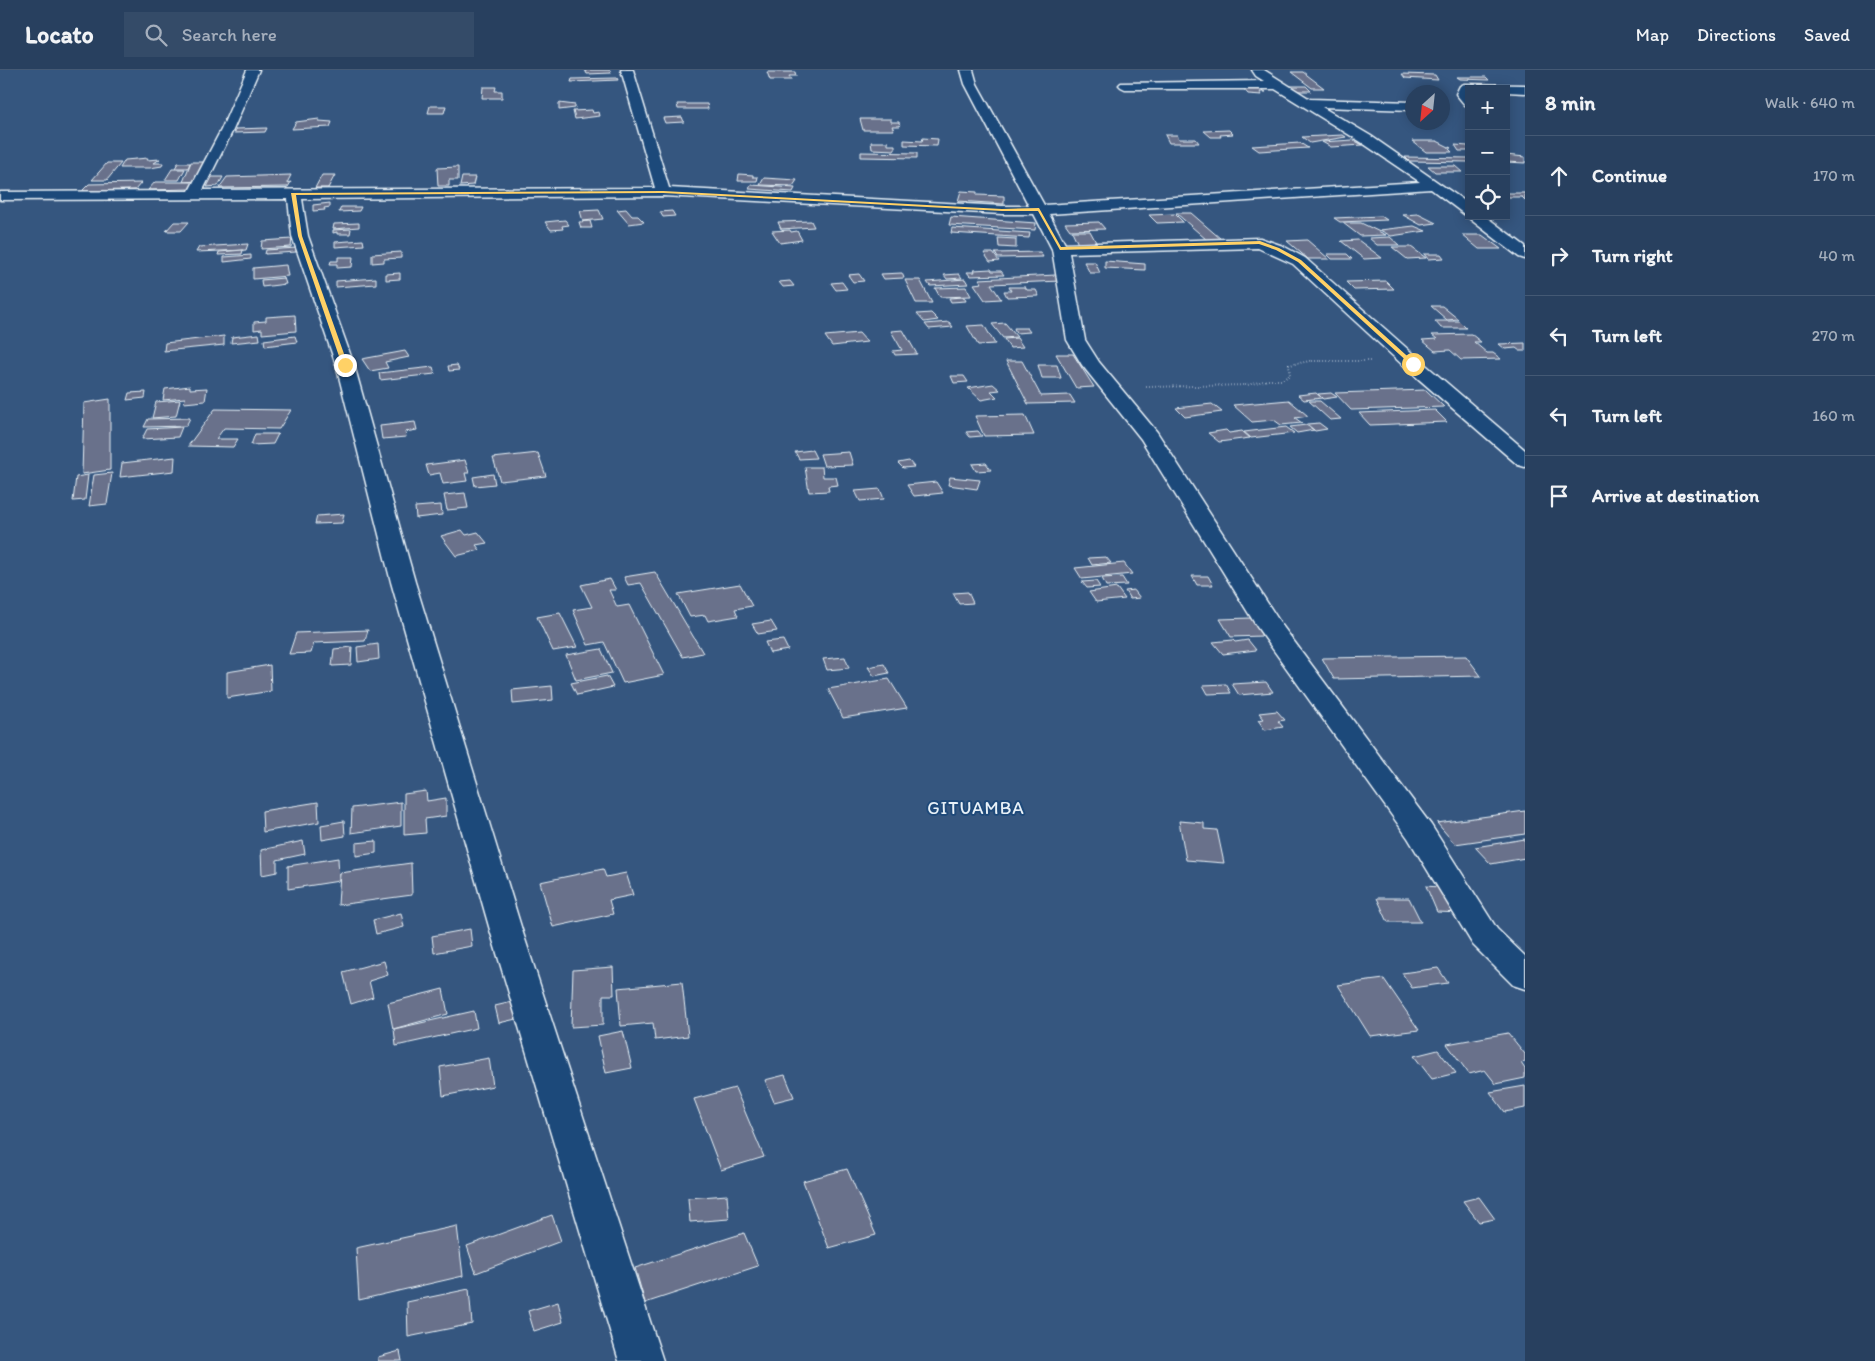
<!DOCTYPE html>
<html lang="en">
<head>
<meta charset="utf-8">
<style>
	body { margin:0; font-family:Itim,sans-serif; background:#344b68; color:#f1f3f6 }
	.controls { position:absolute; right:15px; top:15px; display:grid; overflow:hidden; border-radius:0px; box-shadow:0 2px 12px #0003 }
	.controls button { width:45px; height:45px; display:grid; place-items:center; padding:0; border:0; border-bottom:1px solid #445974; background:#28405f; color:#f1f3f6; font:25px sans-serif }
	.compass { position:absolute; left:1405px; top:15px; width:45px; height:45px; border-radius:50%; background:#28405f; box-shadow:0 2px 12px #0003; rotate:207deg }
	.stop { position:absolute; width:15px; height:15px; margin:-11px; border:4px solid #ffd166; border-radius:50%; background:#fff }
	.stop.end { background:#ffd166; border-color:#fff; box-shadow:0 1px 5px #0008 }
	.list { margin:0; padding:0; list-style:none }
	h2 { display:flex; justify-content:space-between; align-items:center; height:65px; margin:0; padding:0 20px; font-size:21px }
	h2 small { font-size:16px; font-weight:400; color:#a5afbd }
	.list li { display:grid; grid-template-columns:32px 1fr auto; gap:15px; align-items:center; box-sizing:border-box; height:80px; padding:0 20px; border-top:1px solid #445974 }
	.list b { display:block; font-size:19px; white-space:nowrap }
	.list em { font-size:16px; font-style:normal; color:#a5afbd }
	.icon { flex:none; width:28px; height:28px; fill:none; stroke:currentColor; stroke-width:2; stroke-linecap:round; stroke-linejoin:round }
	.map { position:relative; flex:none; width:1525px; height:1291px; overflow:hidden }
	header { display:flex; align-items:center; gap:30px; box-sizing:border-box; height:70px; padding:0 25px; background:#28405f; border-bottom:1px solid #445974 }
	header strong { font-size:24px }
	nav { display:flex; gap:28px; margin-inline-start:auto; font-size:18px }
	.search { width:350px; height:45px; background:#344b68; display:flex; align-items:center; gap:12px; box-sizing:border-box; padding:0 18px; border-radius:0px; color:#a5afbd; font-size:19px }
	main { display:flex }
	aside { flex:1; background:#28405f }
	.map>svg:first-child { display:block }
	.building { fill:#69718b; stroke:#e8f1f8 }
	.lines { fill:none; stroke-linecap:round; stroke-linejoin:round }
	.street-casing { stroke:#e8f1f8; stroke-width:3 }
	.path { stroke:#e8f1f8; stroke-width:2; stroke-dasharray:0.5 2.5; stroke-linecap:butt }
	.street { fill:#1f4a7a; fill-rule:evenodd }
	.route { fill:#ffd166 }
	.labels { text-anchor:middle; stroke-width:4; stroke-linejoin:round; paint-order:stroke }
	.quarter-label { font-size:18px; letter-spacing:1px; fill:#e8f1f8; stroke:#1f4a7a }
</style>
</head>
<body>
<header>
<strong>Locato</strong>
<div class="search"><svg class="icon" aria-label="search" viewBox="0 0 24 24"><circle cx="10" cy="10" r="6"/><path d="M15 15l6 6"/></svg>Search here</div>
<nav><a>Map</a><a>Directions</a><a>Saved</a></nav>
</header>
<main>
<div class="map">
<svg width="1525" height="1291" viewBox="0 0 1525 1291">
	<rect width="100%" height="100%" fill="#35567f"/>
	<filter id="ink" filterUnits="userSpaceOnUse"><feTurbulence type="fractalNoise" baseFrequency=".02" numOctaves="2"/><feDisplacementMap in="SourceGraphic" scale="10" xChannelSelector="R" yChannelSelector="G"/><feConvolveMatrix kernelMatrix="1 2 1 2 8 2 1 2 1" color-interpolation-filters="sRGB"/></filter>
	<g filter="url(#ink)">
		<g class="building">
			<polygon points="585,0 610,0 611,3 587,4"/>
			<polygon points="767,2 795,2 796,6 789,6 791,10 770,10"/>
			<polygon points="1291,2 1303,2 1324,18 1312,18"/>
			<polygon points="1402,4 1435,5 1438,10 1405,8"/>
			<polygon points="1457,7 1486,7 1489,10 1460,9"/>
			<polygon points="617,8 618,10 571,12 572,9"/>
			<polygon points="1290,16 1306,16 1311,21 1295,21"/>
			<polygon points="483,17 496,17 495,21 502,21 502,28 482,28"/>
			<polygon points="1242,17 1256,17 1266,22 1260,22 1262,25 1248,24"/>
			<polygon points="559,33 575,35 575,38 559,40"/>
			<polygon points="677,34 707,34 708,39 678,39"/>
			<polygon points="430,36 446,36 444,43 428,43"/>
			<polygon points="592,40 593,43 599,42 600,46 575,49 573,41"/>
			<polygon points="682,47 684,52 665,53 663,48"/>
			<polygon points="319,49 319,51 332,52 330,57 292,59 296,52"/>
			<polygon points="860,49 891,49 891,52 899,52 900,56 892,56 894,60 863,60"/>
			<polygon points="267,58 265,62 234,63 236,59"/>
			<polygon points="1229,60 1233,64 1220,65 1221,67 1211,67 1204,61"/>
			<polygon points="1165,65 1177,65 1179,69 1196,69 1199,73 1169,73"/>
			<polygon points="1343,65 1346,67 1310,73 1302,67"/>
			<polygon points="923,68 938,69 937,76 904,75 904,70 922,71"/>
			<polygon points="1353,70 1363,75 1331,77 1322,72"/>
			<polygon points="1412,71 1437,71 1451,78 1448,78 1452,82 1426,82"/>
			<polygon points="871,72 888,72 888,75 895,75 895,80 872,79"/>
			<polygon points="1300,73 1308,78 1259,81 1252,76"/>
			<polygon points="1455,75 1468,76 1469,81 1459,81"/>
			<polygon points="861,82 917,83 917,88 861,87"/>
			<polygon points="1506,85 1525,87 1525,93 1506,92"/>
			<polygon points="1405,87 1469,88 1469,92 1409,91"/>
			<polygon points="148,88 147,90 160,89 154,93 163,93 162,96 150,98 120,98 125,90"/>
			<polygon points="191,92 204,92 197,111 183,112"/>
			<polygon points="107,93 121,93 107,110 92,110"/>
			<polygon points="178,93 190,93 188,98 175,98"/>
			<polygon points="1428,96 1455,96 1462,102 1435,102"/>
			<polygon points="458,97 458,110 449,110 449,116 438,116 437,98"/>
			<polygon points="172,99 185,99 179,110 165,110"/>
			<polygon points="739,104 753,105 753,107 758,107 757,111 738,111"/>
			<polygon points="291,105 287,113 291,112 288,117 219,118 227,107"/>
			<polygon points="322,105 335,105 328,118 315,118"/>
			<polygon points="212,107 223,107 218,116 207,117"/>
			<polygon points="462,107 475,107 473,115 460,116"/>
			<polygon points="764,108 797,110 793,116 760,115"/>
			<polygon points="155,112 197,112 191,119 148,120"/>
			<polygon points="141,113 135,120 82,121 89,114"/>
			<polygon points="751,115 795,118 793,122 749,119"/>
			<polygon points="961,121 977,122 977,125 1004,126 1004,134 958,131"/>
			<polygon points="1506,123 1525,123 1525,130 1522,127 1506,127"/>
			<polygon points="330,133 330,137 324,138 325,140 313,141 313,135"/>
			<polygon points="341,137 361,137 359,141 339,142"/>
			<polygon points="626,139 632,146 638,146 644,152 629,154 617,140"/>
			<polygon points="599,140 603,149 583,151 580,141"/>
			<polygon points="672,141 675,146 663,147 660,142"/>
			<polygon points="1176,143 1191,143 1221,169 1207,170"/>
			<polygon points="1175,144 1183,152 1157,153 1149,145"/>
			<polygon points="1418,144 1436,153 1421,155 1403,145"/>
			<polygon points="1381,146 1387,150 1340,152 1334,148"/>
			<polygon points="951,147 1036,153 1035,160 949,155"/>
			<polygon points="565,150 569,155 562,156 563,159 551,160 545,152"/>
			<polygon points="590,151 592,158 581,158 579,152"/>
			<polygon points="811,151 814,157 781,159 778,152"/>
			<polygon points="174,152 189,152 181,161 166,161"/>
			<polygon points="1099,152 1105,159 1070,160 1065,153"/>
			<polygon points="359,153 359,157 333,159 334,154"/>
			<polygon points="1343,153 1361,153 1386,165 1360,166"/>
			<polygon points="1414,156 1426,161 1391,166 1380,160"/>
			<polygon points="952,158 1030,163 1029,168 951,163"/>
			<polygon points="351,159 350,164 337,164 337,162 333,163 333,160"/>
			<polygon points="790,160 791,162 797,161 802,170 780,173 772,161"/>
			<polygon points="1072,161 1090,161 1097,174 1078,174"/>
			<polygon points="1462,165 1482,165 1501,179 1479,179"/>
			<polygon points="1390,167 1399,175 1377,175 1369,168"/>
			<polygon points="998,168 1016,169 1016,178 999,177"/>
			<polygon points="292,169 291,177 261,179 262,171"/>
			<polygon points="363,170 364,175 335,177 335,172"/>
			<polygon points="1307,170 1329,189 1308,189 1287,171"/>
			<polygon points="1358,170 1382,188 1364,189 1341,171"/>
			<polygon points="248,174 246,180 196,182 199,177"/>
			<polygon points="1392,177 1411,177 1426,188 1407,189"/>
			<polygon points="297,178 296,182 265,184 266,180"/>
			<polygon points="243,180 242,184 218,185 219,182"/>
			<polygon points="401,182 401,188 384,189 384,192 372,193 372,184"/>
			<polygon points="1040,182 1043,187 998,188 995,183"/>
			<polygon points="984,183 993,183 999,191 990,192"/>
			<polygon points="1327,184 1347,184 1352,189 1332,189"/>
			<polygon points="1424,184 1441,184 1444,188 1428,189"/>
			<polygon points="251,185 251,189 224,192 224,187"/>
			<polygon points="338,187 353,187 352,197 337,198 337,194 330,194 331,191 338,191"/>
			<polygon points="1105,191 1145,194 1145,200 1105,198"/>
			<polygon points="1084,192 1095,192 1100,203 1090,203"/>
			<polygon points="286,195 288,206 253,209 253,198"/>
			<polygon points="991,199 992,201 1001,201 1004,205 970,206 967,202 975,202 974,200"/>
			<polygon points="400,203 400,209 386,210 386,204"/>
			<polygon points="902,203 904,208 884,209 881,204"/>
			<polygon points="859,204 864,211 853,212 848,205"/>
			<polygon points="959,204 962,208 947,209 944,205"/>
			<polygon points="1056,205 1061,211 991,214 1001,229 985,230 974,214 982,213 979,209"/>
			<polygon points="284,208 286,214 262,217 261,210"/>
			<polygon points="376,208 376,214 336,217 336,211"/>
			<polygon points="965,209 968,214 930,216 927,212"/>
			<polygon points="905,210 920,210 932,233 916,233"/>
			<polygon points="790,211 794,216 783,217 779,212"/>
			<polygon points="1386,211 1394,219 1354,220 1346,212"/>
			<polygon points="842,212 847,219 836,220 831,213"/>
			<polygon points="966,217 971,226 940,227 935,218"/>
			<polygon points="1009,217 1025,217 1027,220 1036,220 1039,226 1007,227 1004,221 1011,221"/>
			<polygon points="964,227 966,231 951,232 949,228"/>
			<polygon points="1431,236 1442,236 1458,249 1447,250"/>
			<polygon points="931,243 938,250 924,252 917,244"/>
			<polygon points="295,245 296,261 262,264 262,259 254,260 254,252 266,251 266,247"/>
			<polygon points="1435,251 1459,251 1466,258 1441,258"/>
			<polygon points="949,252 953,257 929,259 925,254"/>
			<polygon points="1005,253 1017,267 1003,268 992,254"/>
			<polygon points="984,255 995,274 978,275 967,256"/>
			<polygon points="1014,258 1027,258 1030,262 1016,263"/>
			<polygon points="903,260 917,284 895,285 893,281 902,280 891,261"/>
			<polygon points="859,263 867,272 832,276 825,266"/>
			<polygon points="259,264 260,270 231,273 232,267"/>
			<polygon points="1471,264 1481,272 1474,272 1487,283 1493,283 1501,289 1461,290 1450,280 1435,281 1422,270 1437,269 1432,265"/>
			<polygon points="224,266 224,275 164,281 165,273"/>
			<polygon points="295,266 297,272 265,276 264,270"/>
			<polygon points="1017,268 1023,277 1010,278 1004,269"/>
			<polygon points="1525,273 1525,281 1520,281 1516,278 1505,279 1499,274"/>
			<polygon points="405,281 409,287 385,292 388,298 370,301 362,289"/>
			<polygon points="1056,284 1073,284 1094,317 1076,318"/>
			<polygon points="1006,291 1022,291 1041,326 1070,325 1075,333 1028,334"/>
			<polygon points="457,295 459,300 449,301 448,296"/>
			<polygon points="1038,295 1057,295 1061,308 1042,308"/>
			<polygon points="433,297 435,304 380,310 379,303"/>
			<polygon points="951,306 964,306 968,312 954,313"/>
			<polygon points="993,314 1000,320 991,321 997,327 981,330 968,318"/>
			<polygon points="190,316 190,319 207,318 205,331 184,333 185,328 163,330 165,319"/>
			<polygon points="1426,320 1444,337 1351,340 1335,323"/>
			<polygon points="146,322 145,328 127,330 129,323"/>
			<polygon points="1316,323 1322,328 1304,330 1298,325"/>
			<polygon points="1331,323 1337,327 1323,329 1318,324"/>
			<polygon points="110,329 110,400 82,404 84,333"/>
			<polygon points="180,330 176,346 152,348 156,332"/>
			<polygon points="1289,330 1308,346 1295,348 1302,353 1281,355 1274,350 1252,352 1233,335"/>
			<polygon points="1309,331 1320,331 1341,349 1330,350"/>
			<polygon points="1212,334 1222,342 1185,347 1176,338"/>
			<polygon points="215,339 291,340 279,359 224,358 216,369 238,369 233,377 188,376"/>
			<polygon points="1435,340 1447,352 1370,355 1359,343"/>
			<polygon points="1025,345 1034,365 984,366 975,346"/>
			<polygon points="190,348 186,356 144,357 148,349"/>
			<polygon points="415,352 417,360 405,362 406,367 382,369 380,356"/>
			<polygon points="1319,353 1327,359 1315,361 1307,354"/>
			<polygon points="1306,355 1314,360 1297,363 1290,357"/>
			<polygon points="182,357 178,367 142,369 147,359"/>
			<polygon points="1286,357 1294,363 1251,368 1244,362"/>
			<polygon points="1226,360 1229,363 1242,361 1250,368 1219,372 1208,363"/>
			<polygon points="978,361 982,366 970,367 966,362"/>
			<polygon points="255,364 278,364 273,374 251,375"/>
			<polygon points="812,380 816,388 799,389 795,382"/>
			<polygon points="849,382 853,395 824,396 820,384"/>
			<polygon points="538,383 546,406 500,411 493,388"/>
			<polygon points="175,387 174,401 120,407 122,393"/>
			<polygon points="465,390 469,403 465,403 467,411 443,414 440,403 429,405 426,395"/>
			<polygon points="909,391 914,397 903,398 898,393"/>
			<polygon points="986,393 991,400 976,401 972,394"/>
			<polygon points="805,397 822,397 823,407 836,407 838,415 828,416 829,421 809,422"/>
			<polygon points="112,403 107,434 89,436 94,405"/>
			<polygon points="493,404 495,414 475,416 473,407"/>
			<polygon points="88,405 85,430 73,431 76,407"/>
			<polygon points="950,407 980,410 977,419 948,415"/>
			<polygon points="936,412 943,423 914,426 907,415"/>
			<polygon points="880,419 884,429 860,431 855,421"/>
			<polygon points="465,423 468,438 447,440 444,425"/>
			<polygon points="441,435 442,445 416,448 415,437"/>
			<polygon points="344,444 342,453 315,454 317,446"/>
			<polygon points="462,460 466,465 478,462 487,473 476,475 480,480 456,486 441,466"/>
			<polygon points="1106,487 1111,493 1092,495 1088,488"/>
			<polygon points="1124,493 1132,504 1082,509 1075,498"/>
			<polygon points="655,502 703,583 683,587 641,513 628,515 624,507"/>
			<polygon points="1192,506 1208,506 1213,515 1197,515"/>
			<polygon points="1122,507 1127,515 1106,516 1102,508"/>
			<polygon points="610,509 616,520 609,520 617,537 629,535 664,605 623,613 604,572 588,575 573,540 592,537 581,515"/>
			<polygon points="1096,511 1100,517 1087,518 1082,512"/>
			<polygon points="740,514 752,536 735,539 738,546 708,551 705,545 690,547 678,524"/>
			<polygon points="1117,518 1125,529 1096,532 1089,522"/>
			<polygon points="1134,520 1140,528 1130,529 1125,521"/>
			<polygon points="968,522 973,533 959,534 953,523"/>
			<polygon points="560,543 577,577 553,581 537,547"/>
			<polygon points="1251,548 1262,566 1231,567 1220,549"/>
			<polygon points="771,551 777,561 758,564 752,554"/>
			<polygon points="368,560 365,571 314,573 311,583 289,584 296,563"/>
			<polygon points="783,570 788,580 770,583 765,572"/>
			<polygon points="1233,570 1235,572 1248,570 1256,580 1223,584 1213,572"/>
			<polygon points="378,574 379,589 358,592 357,577"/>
			<polygon points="352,577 351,595 332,596 334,579"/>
			<polygon points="601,579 612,603 576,610 566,585"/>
			<polygon points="1466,586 1481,606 1334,609 1322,588"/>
			<polygon points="845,587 849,598 827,600 823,589"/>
			<polygon points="884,594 889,603 874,606 868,597"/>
			<polygon points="270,595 271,621 227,628 227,602"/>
			<polygon points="607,606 613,617 577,625 571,613"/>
			<polygon points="889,609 907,638 843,648 828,619"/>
			<polygon points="1266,612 1273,622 1239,625 1232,614"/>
			<polygon points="1226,614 1231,623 1208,624 1203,615"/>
			<polygon points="552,616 553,630 513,634 512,620"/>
			<polygon points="1277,641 1285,650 1278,651 1283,657 1265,660 1258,650 1264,649 1259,643"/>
			<polygon points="426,721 427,731 446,728 446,746 425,749 426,763 404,765 404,724"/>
			<polygon points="318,732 319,752 263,762 262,741"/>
			<polygon points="401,732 401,756 351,763 352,738"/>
			<polygon points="1525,741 1525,764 1455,774 1437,753"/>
			<polygon points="344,751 345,766 322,770 321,755"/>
			<polygon points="1179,751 1204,753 1204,759 1217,760 1224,793 1186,790"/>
			<polygon points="1525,769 1525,788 1491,794 1475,777"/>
			<polygon points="303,771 305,784 277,790 277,802 262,805 261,780"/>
			<polygon points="376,771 376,783 356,786 356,773"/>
			<polygon points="338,788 339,811 288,819 288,796"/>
			<polygon points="411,793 412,825 338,835 340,803"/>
			<polygon points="603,799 606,807 626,803 633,825 609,830 613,844 553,857 540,812"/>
			<polygon points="1426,816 1451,818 1461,843 1437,842"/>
			<polygon points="1377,828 1409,828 1421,852 1388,852"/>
			<polygon points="401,843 404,857 376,864 373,850"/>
			<polygon points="470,859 472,876 434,883 432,866"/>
			<polygon points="384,891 388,905 369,911 373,927 351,934 343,902"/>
			<polygon points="613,897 614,925 603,925 603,955 571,957 573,900"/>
			<polygon points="1438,898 1448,913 1412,918 1402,903"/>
			<polygon points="1384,909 1419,960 1370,966 1338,915"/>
			<polygon points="682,912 688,966 655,970 653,953 621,956 618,918"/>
			<polygon points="443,919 448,944 393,959 388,933"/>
			<polygon points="512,932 516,949 499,953 495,936"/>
			<polygon points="474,941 477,958 396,976 394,959"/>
			<polygon points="623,961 632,998 606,1003 598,966"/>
			<polygon points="1508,963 1525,984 1525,992 1521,993 1525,999 1525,1008 1496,1014 1485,1000 1469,1004 1447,974"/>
			<polygon points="1438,980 1456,1003 1432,1009 1414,986"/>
			<polygon points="489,988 493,1016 443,1026 440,997"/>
			<polygon points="785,1005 794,1027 774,1032 765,1010"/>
			<polygon points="1525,1016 1525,1038 1505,1042 1490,1022"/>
			<polygon points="735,1018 764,1087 721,1100 694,1029"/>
			<polygon points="847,1099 876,1165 829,1178 803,1111"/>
			<polygon points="727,1125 729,1149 690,1152 688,1128"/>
			<polygon points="1479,1127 1495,1149 1479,1152 1463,1131"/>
			<polygon points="552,1145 561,1171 476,1203 467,1176"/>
			<polygon points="457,1156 463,1206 359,1230 356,1178"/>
			<polygon points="744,1163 758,1196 645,1233 635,1198"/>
			<polygon points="469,1219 472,1254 408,1267 407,1232"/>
			<polygon points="558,1232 563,1252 534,1261 528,1241"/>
			<polygon points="400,1281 402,1291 378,1291 378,1287"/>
		</g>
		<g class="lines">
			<defs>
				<g id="street">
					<polygon points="247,0 259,0 233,60 203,120 655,118 621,0 633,0 669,118 1002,136 1029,136 965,14 961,0 973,0 977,14 1044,135 1420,112 1361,72 1275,19 1125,19 1121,17 1119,15 1121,13 1264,11 1256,6 1252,0 1264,0 1310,29 1412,32 1412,40 1322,37 1371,66 1469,134 1469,146 1485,146 1525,176 1525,189 1519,187 1470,149 1468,145 1464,144 1431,119 1049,144 1065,174 1260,168 1283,176 1305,188 1420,290 1525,380 1525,397 1518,395 1406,298 1293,194 1258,178 1069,183 1085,270 1099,292 1157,362 1281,554 1431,755 1497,859 1525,886 1525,919 1513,915 1473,875 1408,768 1257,557 1141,369 1082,295 1067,270 1052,179 1034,144 1002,144 663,126 302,129 308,166 354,295 415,512 522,860 663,1291 619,1291 490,860 391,512 336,295 292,166 288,129 0,130 0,122 189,121 221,60"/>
					<polygon points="1464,14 1525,15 1525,23 1506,22 1506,19 1469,19 1469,36 1465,35 1456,24 1460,16"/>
				</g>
			</defs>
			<use href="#street" class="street-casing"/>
			<polyline class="path" points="1146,317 1247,315 1268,310 1282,310 1290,305 1289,295 1310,291 1370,291"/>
			<use href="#street" class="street"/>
		</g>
	</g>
	<polygon class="route" points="663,121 1002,139 1039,138 1061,177 1260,171 1279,178 1301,190 1416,294 1411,295 1298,192 1276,180 1259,174 1060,180 1038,141 1002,141 663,123 296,125 302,166 348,295 345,297 342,295 298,166 291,123"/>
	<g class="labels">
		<g class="quarter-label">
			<text x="976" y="744">GITUAMBA</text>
		</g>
	</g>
</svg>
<div class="controls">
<button>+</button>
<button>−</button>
<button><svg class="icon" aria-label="locate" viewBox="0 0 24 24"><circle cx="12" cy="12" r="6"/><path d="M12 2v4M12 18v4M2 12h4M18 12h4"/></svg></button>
</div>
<svg class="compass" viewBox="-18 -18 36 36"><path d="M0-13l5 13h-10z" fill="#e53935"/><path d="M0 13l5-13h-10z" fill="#a5afbd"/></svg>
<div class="stop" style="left:1413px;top:294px"></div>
<div class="stop end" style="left:345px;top:295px"></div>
</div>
<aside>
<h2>8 min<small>Walk · 640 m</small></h2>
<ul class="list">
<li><svg class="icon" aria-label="ahead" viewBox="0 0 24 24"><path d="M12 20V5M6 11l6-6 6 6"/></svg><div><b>Continue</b></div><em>170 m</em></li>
<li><svg class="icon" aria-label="right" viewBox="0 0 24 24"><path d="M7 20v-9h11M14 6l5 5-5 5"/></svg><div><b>Turn right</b></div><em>40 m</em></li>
<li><svg class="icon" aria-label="left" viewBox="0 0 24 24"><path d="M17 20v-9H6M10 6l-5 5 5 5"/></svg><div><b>Turn left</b></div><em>270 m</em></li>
<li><svg class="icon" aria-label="left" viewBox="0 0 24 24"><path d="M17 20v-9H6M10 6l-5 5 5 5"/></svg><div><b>Turn left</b></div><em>160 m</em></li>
<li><svg class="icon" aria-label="arrive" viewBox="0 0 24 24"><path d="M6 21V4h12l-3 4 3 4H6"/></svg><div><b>Arrive at destination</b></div></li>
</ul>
</aside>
</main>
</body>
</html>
